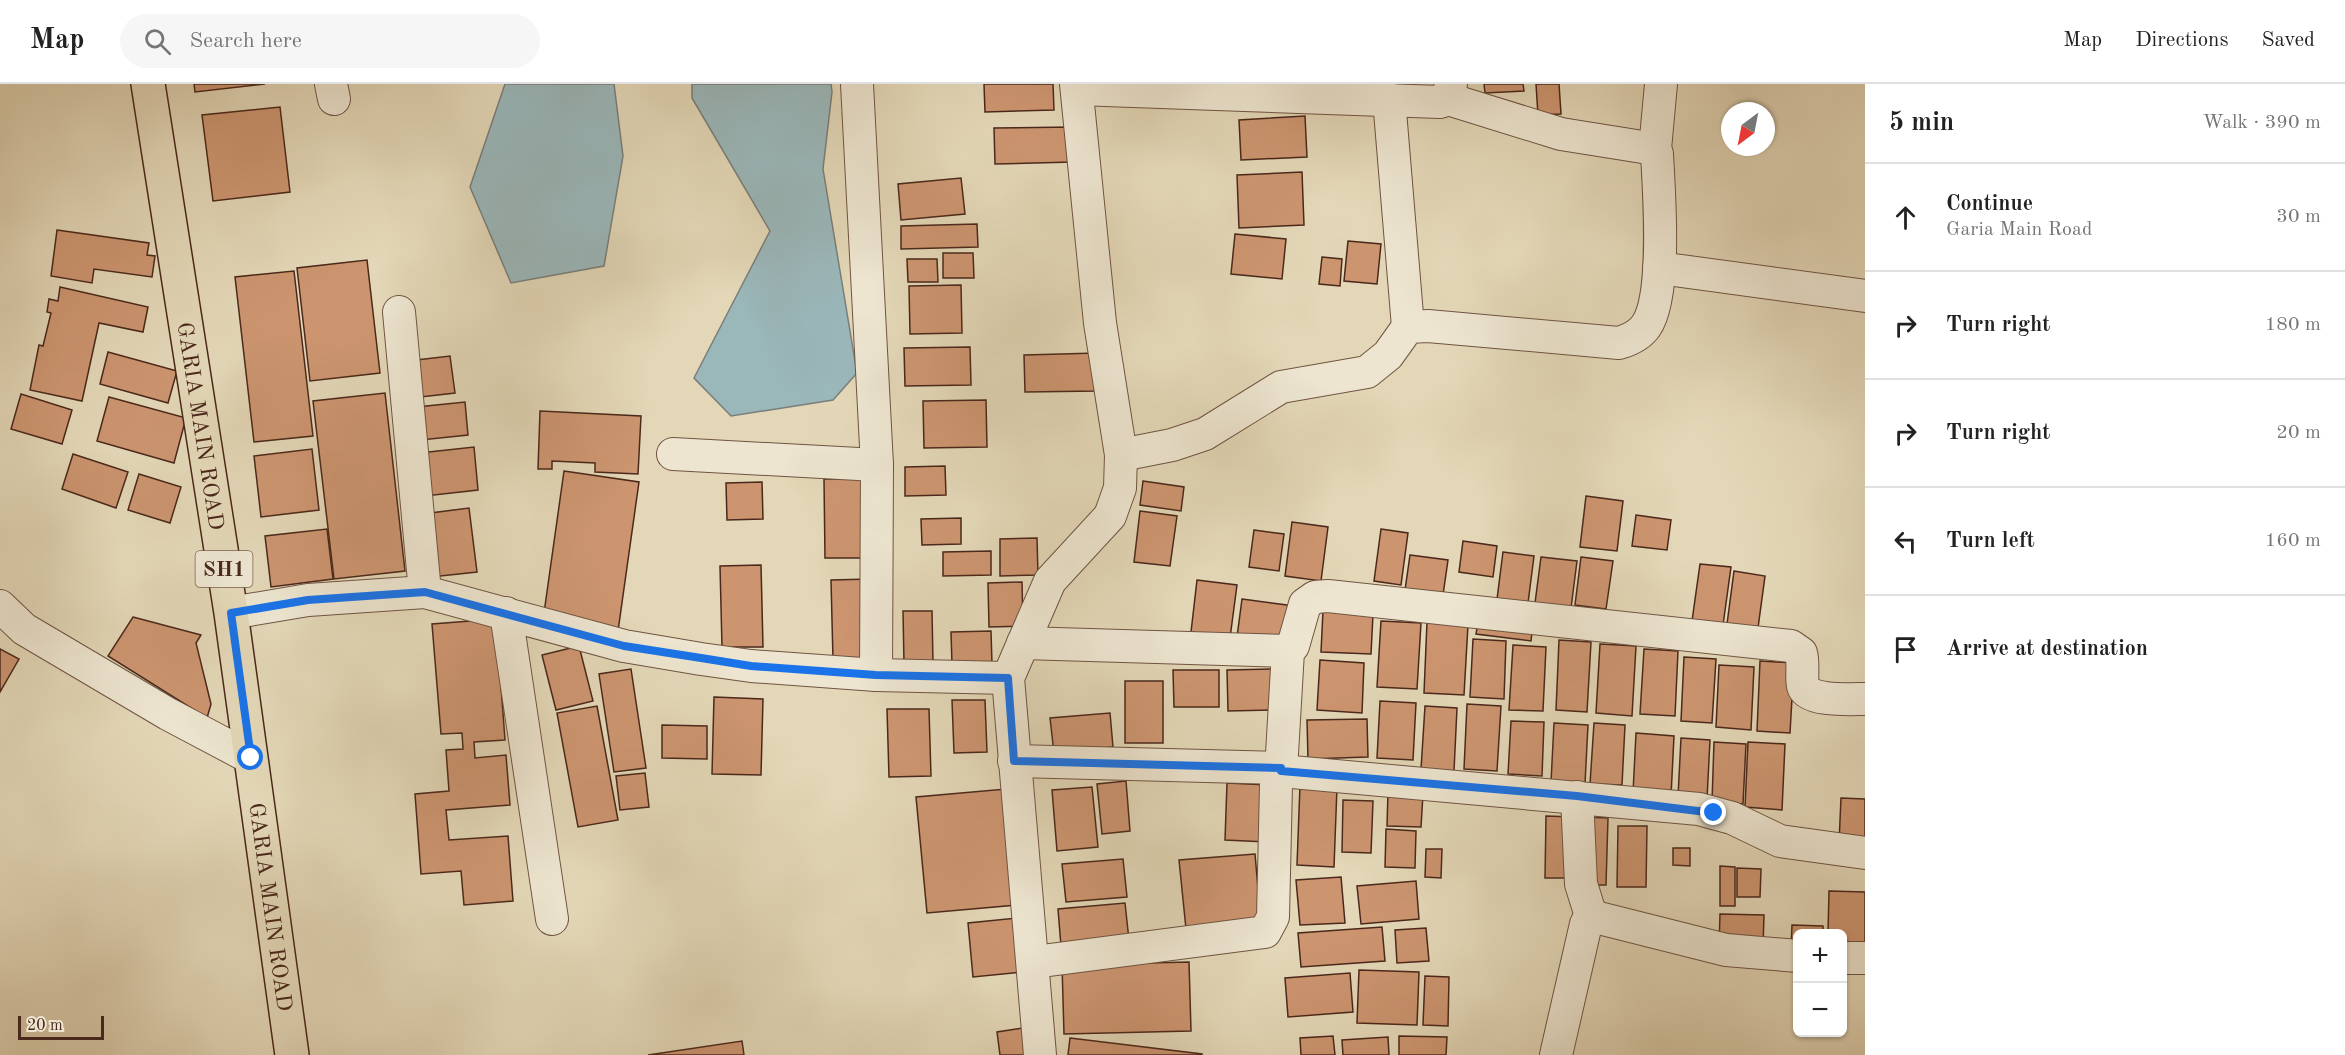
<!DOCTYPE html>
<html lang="en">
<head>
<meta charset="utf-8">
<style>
	body { margin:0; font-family:"Old Standard TT",serif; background:#f6f6f6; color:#222 }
	.controls { position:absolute; right:18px; bottom:18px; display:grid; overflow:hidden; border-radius:9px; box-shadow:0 2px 4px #0004 }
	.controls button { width:54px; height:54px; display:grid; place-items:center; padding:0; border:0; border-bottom:2px solid #e0e0e0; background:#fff; color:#222; font:30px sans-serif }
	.compass { position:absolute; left:1721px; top:18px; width:54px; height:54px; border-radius:50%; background:#fff; box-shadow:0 2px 4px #0004; rotate:212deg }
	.scale { position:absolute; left:18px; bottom:15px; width:86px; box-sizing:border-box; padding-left:6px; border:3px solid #4a281b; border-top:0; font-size:16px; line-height:21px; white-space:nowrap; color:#4a281b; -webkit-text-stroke:4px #ede5d0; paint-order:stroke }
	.stop { position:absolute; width:18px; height:18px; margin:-14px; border:4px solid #1a73e8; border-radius:50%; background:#fff }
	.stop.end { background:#1a73e8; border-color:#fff; box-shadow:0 2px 6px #0008 }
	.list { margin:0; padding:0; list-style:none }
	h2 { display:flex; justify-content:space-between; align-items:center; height:78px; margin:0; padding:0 24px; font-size:26px }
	h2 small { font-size:20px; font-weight:400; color:#767676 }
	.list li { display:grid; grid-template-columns:39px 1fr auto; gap:18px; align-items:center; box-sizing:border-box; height:108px; padding:0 24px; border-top:2px solid #e0e0e0 }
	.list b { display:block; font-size:22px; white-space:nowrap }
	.list p { margin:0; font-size:20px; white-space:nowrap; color:#767676 }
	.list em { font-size:20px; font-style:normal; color:#767676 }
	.icon { flex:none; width:33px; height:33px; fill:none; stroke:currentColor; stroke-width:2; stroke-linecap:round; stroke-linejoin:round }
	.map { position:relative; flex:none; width:1865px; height:971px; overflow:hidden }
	header { display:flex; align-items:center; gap:36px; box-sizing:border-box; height:84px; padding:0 30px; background:#fff; border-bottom:2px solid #e0e0e0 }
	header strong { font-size:28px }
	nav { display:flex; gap:33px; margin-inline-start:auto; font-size:21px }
	.search { width:420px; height:54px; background:#f6f6f6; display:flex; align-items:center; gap:15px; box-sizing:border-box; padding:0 21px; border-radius:33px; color:#767676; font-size:22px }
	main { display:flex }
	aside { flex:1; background:#fff }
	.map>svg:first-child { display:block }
	.water { fill:#9ab7ba; stroke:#7a7e7a; stroke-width:1.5 }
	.building { fill:#cc9570; stroke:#4a281b; stroke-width:1.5 }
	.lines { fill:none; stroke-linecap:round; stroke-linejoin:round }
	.street-casing { stroke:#705442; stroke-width:34 }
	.primary-casing { stroke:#4a281b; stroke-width:36 }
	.street { stroke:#ede5d0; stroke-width:32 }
	.primary { stroke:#e3d7b7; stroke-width:33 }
	.route { stroke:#1a73e8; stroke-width:8 }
	.labels { text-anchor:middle; stroke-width:6; stroke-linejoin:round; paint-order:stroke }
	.shield { fill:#ede5d0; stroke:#7b6151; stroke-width:1.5 }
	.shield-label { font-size:21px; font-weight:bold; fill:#4a281b }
	.street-label { font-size:22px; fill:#4a281b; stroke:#ede5d0 }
</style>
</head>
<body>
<header>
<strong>Map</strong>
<div class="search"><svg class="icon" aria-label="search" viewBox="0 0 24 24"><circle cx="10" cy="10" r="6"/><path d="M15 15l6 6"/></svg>Search here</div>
<nav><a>Map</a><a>Directions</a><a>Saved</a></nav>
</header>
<main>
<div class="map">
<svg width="1865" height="971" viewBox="0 0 1865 971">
	<rect width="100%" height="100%" fill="#e3d7b7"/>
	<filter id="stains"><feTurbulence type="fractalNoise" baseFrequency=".00333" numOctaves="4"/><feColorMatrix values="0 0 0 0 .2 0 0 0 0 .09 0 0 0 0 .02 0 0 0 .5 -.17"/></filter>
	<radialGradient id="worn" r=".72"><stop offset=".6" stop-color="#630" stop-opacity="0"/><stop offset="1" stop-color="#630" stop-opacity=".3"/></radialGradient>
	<g class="water">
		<polygon points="505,0 614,0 623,72 604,182 511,199 470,103"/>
		<polygon points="692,0 831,0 832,8 823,85 857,289 833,316 731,332 694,294 770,147 692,14"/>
	</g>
	<g class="building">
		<polygon points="194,0 265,0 195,8"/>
		<polygon points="984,0 1053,0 1054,26 985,28"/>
		<polygon points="1484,0 1523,0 1524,7 1485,9"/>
		<polygon points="1536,0 1559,0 1561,30 1538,31"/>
		<polygon points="280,23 290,108 213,117 202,31"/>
		<polygon points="1305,32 1307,73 1241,76 1239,36"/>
		<polygon points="1073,43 1073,78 995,80 994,44"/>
		<polygon points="1302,88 1304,141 1239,144 1237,91"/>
		<polygon points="961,94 965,130 901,136 898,100"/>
		<polygon points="977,140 978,163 901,165 901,142"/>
		<polygon points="57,146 149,159 147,171 155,172 152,193 94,185 92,199 51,192"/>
		<polygon points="1235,150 1286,155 1282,195 1231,190"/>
		<polygon points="1348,157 1381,160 1377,200 1344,197"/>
		<polygon points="943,169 973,169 974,194 943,194"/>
		<polygon points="1322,173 1342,175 1340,202 1319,200"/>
		<polygon points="907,175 937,175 938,198 908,198"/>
		<polygon points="367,176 380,289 310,297 297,184"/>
		<polygon points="294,187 313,352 254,358 235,193"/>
		<polygon points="961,201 962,249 910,250 909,202"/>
		<polygon points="60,203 148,223 143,248 99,239 82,317 30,306 39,261 43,262 51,229 47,228 49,215 58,217"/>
		<polygon points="970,263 971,301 905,302 904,264"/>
		<polygon points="108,268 177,287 168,319 100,300"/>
		<polygon points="1097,269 1098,307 1025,308 1024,271"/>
		<polygon points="450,272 455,309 412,314 408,277"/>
		<polygon points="385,309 405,487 334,495 313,317"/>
		<polygon points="21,310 72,326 62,360 11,345"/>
		<polygon points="109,313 186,334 174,379 97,357"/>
		<polygon points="986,316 987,363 924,364 923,317"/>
		<polygon points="465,318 468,351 421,356 417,323"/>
		<polygon points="540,327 641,332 638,390 595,388 595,379 552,377 552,385 538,385"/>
		<polygon points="474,363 478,406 425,412 420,369"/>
		<polygon points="312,365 319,426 261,433 254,372"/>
		<polygon points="73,370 128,388 116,424 62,405"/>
		<polygon points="945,382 946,411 905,412 905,383"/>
		<polygon points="564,387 639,398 618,547 543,536"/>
		<polygon points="139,390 181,403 170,439 128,426"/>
		<polygon points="870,394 873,474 825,474 824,395"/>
		<polygon points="1143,397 1184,403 1181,427 1140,421"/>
		<polygon points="762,398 763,435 727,436 726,399"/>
		<polygon points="1586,412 1623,417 1617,467 1580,463"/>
		<polygon points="469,424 477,488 431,493 423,430"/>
		<polygon points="1140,427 1177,432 1170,482 1134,478"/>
		<polygon points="1636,431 1671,436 1667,466 1632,462"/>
		<polygon points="961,434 961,460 922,461 921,435"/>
		<polygon points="1292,438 1328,443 1321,497 1285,492"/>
		<polygon points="327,445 333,495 271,503 265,452"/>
		<polygon points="1381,445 1408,449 1401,501 1374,497"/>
		<polygon points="1254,446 1284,450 1279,487 1249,483"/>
		<polygon points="1037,454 1038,491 1000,492 1000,455"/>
		<polygon points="1463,457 1497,462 1493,493 1459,488"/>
		<polygon points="991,467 991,491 943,492 943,468"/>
		<polygon points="1503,468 1534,472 1528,519 1497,515"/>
		<polygon points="1410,471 1448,476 1443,511 1405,506"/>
		<polygon points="1541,473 1577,477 1571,524 1535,519"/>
		<polygon points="1581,473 1613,477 1606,525 1575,521"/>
		<polygon points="1700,480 1731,483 1723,541 1692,537"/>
		<polygon points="761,481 763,563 722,563 720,482"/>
		<polygon points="1734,487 1765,492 1758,544 1727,540"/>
		<polygon points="870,495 872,575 833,576 831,496"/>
		<polygon points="1197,496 1237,501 1230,554 1191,548"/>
		<polygon points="1022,498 1023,542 989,543 988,499"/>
		<polygon points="1242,515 1294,522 1289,559 1237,553"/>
		<polygon points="903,527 932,527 933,579 904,580"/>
		<polygon points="1323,527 1373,530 1371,570 1321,568"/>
		<polygon points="1479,532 1533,539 1531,557 1476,550"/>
		<polygon points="133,533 201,551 196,559 211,620 207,634 108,572"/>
		<polygon points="496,535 505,656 474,658 475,674 506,671 510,721 446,726 449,756 508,752 513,817 464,821 461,787 421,790 415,710 449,707 446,666 463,665 462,649 441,650 432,540"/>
		<polygon points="1381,537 1421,539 1417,605 1377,603"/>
		<polygon points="1427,538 1468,541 1464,611 1424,609"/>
		<polygon points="991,547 992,580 952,581 951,548"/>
		<polygon points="1473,555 1506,557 1504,615 1470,613"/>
		<polygon points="1559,556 1591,558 1587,628 1556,626"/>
		<polygon points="1600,560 1636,562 1632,632 1596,629"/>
		<polygon points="1513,561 1546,563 1543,627 1509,626"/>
		<polygon points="579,562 593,617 556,626 542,571"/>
		<polygon points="0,565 19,575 0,608"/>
		<polygon points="1644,565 1678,567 1675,632 1640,630"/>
		<polygon points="1684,573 1716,575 1712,639 1681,637"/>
		<polygon points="1320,576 1364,579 1362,629 1317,626"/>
		<polygon points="1760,577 1794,579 1790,649 1757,647"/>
		<polygon points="1719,581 1754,583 1751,646 1716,643"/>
		<polygon points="631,585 646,684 614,688 599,590"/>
		<polygon points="1274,585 1275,626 1228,627 1227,586"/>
		<polygon points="1173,586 1219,586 1219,623 1174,623"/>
		<rect x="1125" y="597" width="38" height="62"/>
		<polygon points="714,613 763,615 761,691 712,690"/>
		<polygon points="952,616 985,616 987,668 954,669"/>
		<polygon points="1380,617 1416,619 1413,676 1377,674"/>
		<polygon points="1467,620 1501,622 1497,687 1464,685"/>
		<polygon points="597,622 618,736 578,743 557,629"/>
		<polygon points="1425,622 1457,624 1454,687 1421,685"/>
		<polygon points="887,625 929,625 931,692 889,693"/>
		<polygon points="1110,629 1113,663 1054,669 1050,634"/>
		<polygon points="1367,635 1368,673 1308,675 1307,636"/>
		<polygon points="1511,637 1544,638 1542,692 1508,690"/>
		<polygon points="1554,639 1588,641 1585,700 1551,698"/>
		<polygon points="1594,639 1625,641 1622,701 1590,700"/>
		<polygon points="662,641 707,642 707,675 662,674"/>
		<polygon points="1636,649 1674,652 1671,712 1633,709"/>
		<polygon points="1681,654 1710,656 1707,715 1678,713"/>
		<polygon points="1714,658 1746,660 1743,720 1712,718"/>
		<polygon points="1748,658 1785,660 1782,726 1745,723"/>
		<polygon points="645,689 649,723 620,726 616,692"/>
		<polygon points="1126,697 1130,747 1102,750 1097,700"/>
		<polygon points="1227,699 1269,701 1267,758 1225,756"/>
		<polygon points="1300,701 1337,703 1334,783 1297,781"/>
		<polygon points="1092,703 1098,763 1057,767 1052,706"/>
		<polygon points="1006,705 1017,821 927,829 916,713"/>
		<polygon points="1388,708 1423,710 1421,743 1387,742"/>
		<polygon points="1841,714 1865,715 1865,761 1839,759"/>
		<polygon points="1343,716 1373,717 1371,769 1342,768"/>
		<polygon points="1546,732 1575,733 1573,794 1545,794"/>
		<polygon points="1585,733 1608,734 1606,801 1584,801"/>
		<polygon points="1618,742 1647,742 1646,803 1617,803"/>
		<polygon points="1386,745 1416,747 1415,784 1385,783"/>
		<polygon points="1673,764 1690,764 1690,782 1673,781"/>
		<polygon points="1426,765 1442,765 1441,794 1425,793"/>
		<polygon points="1255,770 1261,839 1186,845 1179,776"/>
		<polygon points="1123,775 1127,813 1066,818 1062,780"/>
		<polygon points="1720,782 1735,783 1735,822 1720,822"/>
		<polygon points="1737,784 1761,785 1760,813 1737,813"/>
		<polygon points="1341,793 1345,839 1300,841 1296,796"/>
		<polygon points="1416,797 1419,835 1361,840 1357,802"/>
		<polygon points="1829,807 1865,808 1865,871 1842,871 1842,850 1828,850"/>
		<polygon points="1125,819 1129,856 1061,862 1058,825"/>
		<polygon points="1720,830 1764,831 1763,863 1719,862"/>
		<polygon points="1017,834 1022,888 973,893 968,839"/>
		<polygon points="1792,841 1823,842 1823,850 1798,850 1798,865 1791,864"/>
		<polygon points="1382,843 1385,877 1301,883 1298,849"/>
		<polygon points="1426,844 1429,877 1397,879 1395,846"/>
		<polygon points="1189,878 1191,947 1064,950 1062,881"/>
		<polygon points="1359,886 1419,888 1417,941 1357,939"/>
		<polygon points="1350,889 1353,928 1288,933 1285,894"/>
		<polygon points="1425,892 1449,893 1448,942 1423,941"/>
		<polygon points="1023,944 1026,971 1000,971 997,948"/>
		<polygon points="1333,952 1335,971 1301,971 1300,954"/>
		<polygon points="1399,952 1447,953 1446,971 1399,971"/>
		<polygon points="1388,953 1389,971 1343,971 1342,956"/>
		<polygon points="1070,954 1202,970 1202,971 1068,971"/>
		<polygon points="742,957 744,971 648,971"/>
	</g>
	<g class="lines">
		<defs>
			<g id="street">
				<polyline points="331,0 334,15"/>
				<polyline points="857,0 877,381 876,591"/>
				<polyline points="1077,5 1440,18 1448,15 1451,0"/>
				<polyline points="1389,15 1408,243"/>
				<polyline points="1655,65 1661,0"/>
				<polyline points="1659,184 1865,212"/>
				<polyline points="399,228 425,508"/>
				<polyline points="673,370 877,381"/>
				<path d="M1121,371L1172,361L1205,350L1281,303L1367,288L1388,271L1408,243L1428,242L1619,259C1629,256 1640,251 1646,242C1667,212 1659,108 1657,70L1655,65L1561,50L1448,15"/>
				<polyline points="0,522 24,545 168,630 251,674"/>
				<polyline points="231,529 308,516 425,508 624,562 701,575 751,582 876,591 1008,594"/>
				<polyline points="506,529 552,835"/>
				<path d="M1023,559L1288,567L1293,562L1305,520L1315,513L1328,512L1791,562L1801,569C1804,579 1801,591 1803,602C1807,618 1852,615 1865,615"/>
				<polyline points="1014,677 1281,684"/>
				<polyline points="1281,687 1288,567"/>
				<polyline points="1577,713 1581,800 1591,832"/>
				<polyline points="1842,874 1865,874"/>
				<polyline points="1034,878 1265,848 1273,833 1276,701 1281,687 1699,725 1732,734 1780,757 1865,769"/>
				<polyline points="1040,971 1008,594 1050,497 1110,432 1120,404 1121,371 1100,239 1076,0"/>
				<polyline points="1556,971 1586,840 1591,832 1726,866 1798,872"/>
			</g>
			<g id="primary">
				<path id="s1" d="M148,0L231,529L292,971"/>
			</g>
		</defs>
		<use href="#street" class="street-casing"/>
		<use href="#primary" class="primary-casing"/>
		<use href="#street" class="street"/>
		<use href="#primary" class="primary"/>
	</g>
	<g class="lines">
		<polyline class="route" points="251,674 231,529 308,516 425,508 624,562 701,574 751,582 876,591 1008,594 1014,677 1281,684 1281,687 1577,712 1714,729"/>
	</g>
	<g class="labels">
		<rect class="shield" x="195.5" y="467" width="57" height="36" rx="4.5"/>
		<g class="shield-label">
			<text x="224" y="492">SH1</text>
		</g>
		<g class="street-label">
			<text dy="8" stroke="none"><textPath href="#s1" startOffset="346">GARIA MAIN ROAD</textPath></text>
			<text dy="8" stroke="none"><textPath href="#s1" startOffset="832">GARIA MAIN ROAD</textPath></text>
		</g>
	</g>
	<rect width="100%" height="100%" filter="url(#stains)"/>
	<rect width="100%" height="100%" fill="url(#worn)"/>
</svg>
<div class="controls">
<button>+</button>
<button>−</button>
</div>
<svg class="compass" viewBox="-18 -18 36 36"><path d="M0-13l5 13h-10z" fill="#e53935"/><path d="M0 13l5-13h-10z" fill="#767676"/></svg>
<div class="scale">20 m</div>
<div class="stop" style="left:251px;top:674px"></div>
<div class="stop end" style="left:1714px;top:729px"></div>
</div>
<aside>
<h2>5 min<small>Walk · 390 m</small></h2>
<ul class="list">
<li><svg class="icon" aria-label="ahead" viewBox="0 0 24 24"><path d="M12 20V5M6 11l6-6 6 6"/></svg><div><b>Continue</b><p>Garia Main Road</p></div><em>30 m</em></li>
<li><svg class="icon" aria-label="right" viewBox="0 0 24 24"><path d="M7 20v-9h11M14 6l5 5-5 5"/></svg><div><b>Turn right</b></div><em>180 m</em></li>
<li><svg class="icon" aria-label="right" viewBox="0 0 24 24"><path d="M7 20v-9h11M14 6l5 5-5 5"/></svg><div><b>Turn right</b></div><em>20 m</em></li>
<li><svg class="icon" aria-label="left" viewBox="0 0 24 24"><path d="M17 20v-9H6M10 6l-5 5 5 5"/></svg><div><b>Turn left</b></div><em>160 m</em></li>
<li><svg class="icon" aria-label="arrive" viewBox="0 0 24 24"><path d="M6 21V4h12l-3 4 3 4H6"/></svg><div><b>Arrive at destination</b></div></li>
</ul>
</aside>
</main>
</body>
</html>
